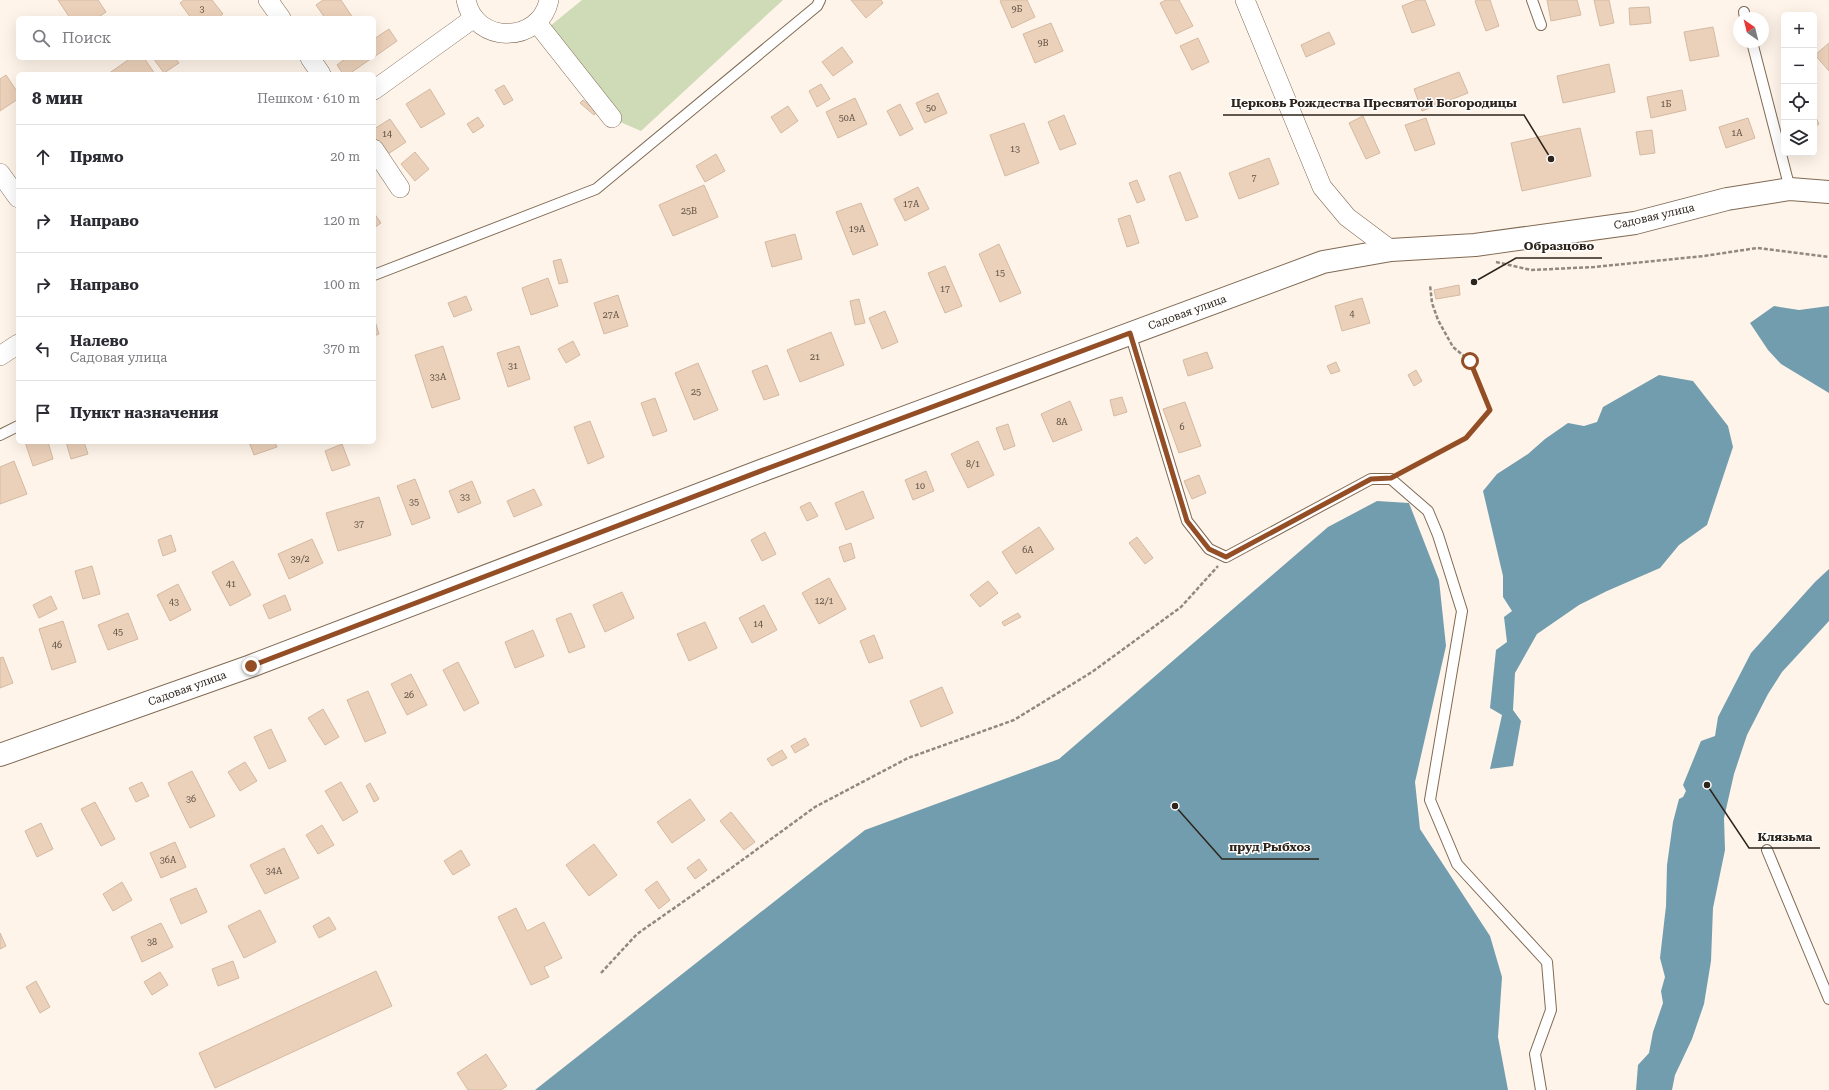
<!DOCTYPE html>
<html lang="ru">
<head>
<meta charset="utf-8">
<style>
	body { margin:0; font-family:"Roboto Serif",serif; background:#f2f2f3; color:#2b2b33 }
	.controls { position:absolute; right:12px; top:12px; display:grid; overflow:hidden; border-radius:6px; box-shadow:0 4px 16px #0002 }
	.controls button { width:36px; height:36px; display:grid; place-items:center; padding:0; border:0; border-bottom:1px solid #e1e1e2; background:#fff; color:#2b2b33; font:20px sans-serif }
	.compass { position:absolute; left:1733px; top:12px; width:36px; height:36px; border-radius:50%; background:#fff; box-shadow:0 4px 16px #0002; rotate:325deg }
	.stop { position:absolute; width:12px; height:12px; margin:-9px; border:3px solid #944e26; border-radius:50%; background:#fff }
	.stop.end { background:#944e26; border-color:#fff; box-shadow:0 1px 4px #0008 }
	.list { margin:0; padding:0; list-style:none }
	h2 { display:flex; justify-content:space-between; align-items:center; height:52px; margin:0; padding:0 16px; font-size:17px }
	h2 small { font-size:13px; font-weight:400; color:#7c7c81 }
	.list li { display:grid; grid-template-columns:26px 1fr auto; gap:12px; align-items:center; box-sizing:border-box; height:64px; padding:0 16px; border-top:1px solid #e1e1e2 }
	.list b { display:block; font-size:15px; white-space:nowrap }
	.list p { margin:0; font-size:13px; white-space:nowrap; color:#7c7c81 }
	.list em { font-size:13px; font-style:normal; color:#7c7c81 }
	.icon { flex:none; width:22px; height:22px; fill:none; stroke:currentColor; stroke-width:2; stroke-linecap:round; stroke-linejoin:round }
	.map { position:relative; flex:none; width:1829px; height:1090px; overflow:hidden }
	.search { position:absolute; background:#fff; box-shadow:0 4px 16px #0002; left:16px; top:16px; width:360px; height:44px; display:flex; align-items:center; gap:10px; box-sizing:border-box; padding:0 14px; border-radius:6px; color:#7c7c81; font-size:15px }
	.panel { position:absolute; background:#fff; box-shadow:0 4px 16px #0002; left:16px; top:72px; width:360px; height:372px; border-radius:6px }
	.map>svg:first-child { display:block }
	.green { fill:#cfdbb7 }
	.water { fill:#729dae }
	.building { fill:#ecd1ba; stroke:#d4baa3 }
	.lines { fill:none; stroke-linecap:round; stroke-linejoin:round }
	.service-casing { stroke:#806a54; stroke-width:12 }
	.minor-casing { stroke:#806a54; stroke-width:20 }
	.tertiary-casing { stroke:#806a54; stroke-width:24 }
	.path { stroke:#91887e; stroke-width:2.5; stroke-dasharray:4 2; stroke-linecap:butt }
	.service { stroke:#fff; stroke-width:10 }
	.minor { stroke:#fff; stroke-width:19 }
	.tertiary { stroke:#fff; stroke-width:22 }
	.route { stroke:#944e26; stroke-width:5 }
	.labels { text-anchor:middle; stroke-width:3; stroke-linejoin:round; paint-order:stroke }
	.number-label { font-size:9px; fill:#5d4f43 }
	.street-label { font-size:11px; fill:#2d241b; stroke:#fff }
	.leader { fill:none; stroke:#2d241b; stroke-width:1.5 }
	.callout-dot { fill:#2d241b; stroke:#fff; stroke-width:1.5 }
	.callout-label { font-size:12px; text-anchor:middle; font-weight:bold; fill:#2d241b; stroke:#fff; stroke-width:3; stroke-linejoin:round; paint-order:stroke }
</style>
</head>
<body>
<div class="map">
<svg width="1829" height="1090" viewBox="0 0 1829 1090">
	<rect width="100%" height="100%" fill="#fef4e9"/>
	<polygon class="green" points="582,0 783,0 641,131 618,121 544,31"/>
	<g class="water">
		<polygon points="1774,306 1799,310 1829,306 1829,393 1781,364 1768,350 1750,323"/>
		<polygon points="1659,375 1693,381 1728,426 1733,447 1707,525 1679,545 1660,568 1607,591 1579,605 1537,634 1515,673 1513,710 1521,721 1513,766 1490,769 1502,715 1490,708 1496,650 1507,642 1504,617 1512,611 1503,597 1503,576 1483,491 1497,474 1528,454 1545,439 1568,423 1584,426 1597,422 1603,407"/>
		<polygon points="1377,501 1409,503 1439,580 1446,646 1415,782 1420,829 1490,936 1502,977 1498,1037 1508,1090 535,1090 865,830 1059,759 1328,527"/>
		<polygon points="1829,569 1829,621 1782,672 1768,694 1747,735 1734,774 1724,818 1725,850 1713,908 1711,961 1704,1004 1692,1039 1675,1075 1672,1090 1636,1090 1638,1065 1649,1053 1653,1032 1663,1003 1661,991 1665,977 1660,958 1666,906 1667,865 1673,822 1679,799 1683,797 1686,791 1683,785 1701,741 1715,736 1718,717 1751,653 1815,582"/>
	</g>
	<g class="building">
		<polygon points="58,0 98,0 106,12 97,18 70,18"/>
		<polygon points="184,0 212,0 223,14 218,18 191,18 180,3"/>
		<polygon points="323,0 341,0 353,18 325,18 316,5"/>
		<polygon points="851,0 881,0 883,3 866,18"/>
		<polygon points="1002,0 1027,0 1035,17 1012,28 1000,1"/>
		<polygon points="1166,0 1179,0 1193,26 1176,34 1160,3"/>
		<polygon points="1417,0 1425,0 1435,25 1412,33 1402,6"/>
		<polygon points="1477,0 1490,0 1499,26 1486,31 1475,1"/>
		<polygon points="1547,0 1577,0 1581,15 1551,21"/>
		<polygon points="1594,0 1609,0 1614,23 1600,26"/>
		<polygon points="1649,7 1651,23 1630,25 1629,8"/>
		<polygon points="1051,23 1063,51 1035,63 1023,34"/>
		<polygon points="1713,27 1719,56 1690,61 1684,32"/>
		<polygon points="389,29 397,41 374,57 374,39"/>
		<polygon points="1329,32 1335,44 1306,57 1301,45"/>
		<polygon points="1198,38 1209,62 1192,70 1180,46"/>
		<polygon points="1829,43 1829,71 1815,55"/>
		<polygon points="842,47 853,62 833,76 822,62"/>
		<polygon points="131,58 144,58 155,74 108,74"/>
		<polygon points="153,58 175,58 179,63 164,73"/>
		<polygon points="346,58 372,58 349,74 343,74 337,65"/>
		<polygon points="1609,64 1615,92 1563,103 1557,76"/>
		<polygon points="1459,72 1468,93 1422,111 1414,89"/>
		<polygon points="6,75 18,93 18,99 0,111 0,79"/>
		<polygon points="821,84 830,99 817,107 809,91"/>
		<polygon points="504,85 513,100 504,105 495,90"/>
		<polygon points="430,89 445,114 421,128 406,104"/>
		<polygon points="1682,90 1686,110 1651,118 1647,97"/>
		<polygon points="938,93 947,113 925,123 916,103"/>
		<polygon points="855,98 867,124 838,138 826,112"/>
		<polygon points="583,100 597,112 594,115 580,103"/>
		<polygon points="900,104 913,129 900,136 887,111"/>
		<polygon points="788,106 798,121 781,133 771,117"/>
		<polygon points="1814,114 1819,124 1814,127"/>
		<polygon points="1064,115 1076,144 1060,150 1048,122"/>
		<polygon points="1363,116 1380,153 1366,159 1349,123"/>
		<polygon points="478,117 484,126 473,133 467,124"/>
		<polygon points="1426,118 1435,144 1415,151 1405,125"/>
		<polygon points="1748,118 1755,138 1726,148 1719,127"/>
		<polygon points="390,119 406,142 385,156 374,139 374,129"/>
		<polygon points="1024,123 1039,163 1005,176 990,135"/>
		<polygon points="1580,128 1591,176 1522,191 1511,143"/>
		<polygon points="1652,130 1655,153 1640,155 1636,132"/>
		<polygon points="415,152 429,169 415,181 401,164"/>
		<polygon points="716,154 725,171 705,182 696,166"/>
		<polygon points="1269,158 1279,184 1239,199 1229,173"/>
		<polygon points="1180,172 1198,217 1186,221 1169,176"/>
		<polygon points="1137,180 1145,200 1137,203 1129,183"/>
		<polygon points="704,185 718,217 673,236 659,205"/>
		<polygon points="918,187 929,209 905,221 894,199"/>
		<polygon points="861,203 878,245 853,255 836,212"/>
		<polygon points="374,213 381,223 374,228"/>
		<polygon points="1130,215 1139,243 1127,247 1118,219"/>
		<polygon points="795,234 802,259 772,267 765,242"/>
		<polygon points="999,244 1021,293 1000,302 979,254"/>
		<polygon points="561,259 568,282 559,284 553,261"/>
		<polygon points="945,266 962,306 945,313 928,273"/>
		<polygon points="548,278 558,306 531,315 522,288"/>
		<polygon points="1459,285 1460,295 1436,299 1434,290"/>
		<polygon points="618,295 628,326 604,334 594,303"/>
		<polygon points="466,296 472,310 454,317 448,303"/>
		<polygon points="1362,298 1370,323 1342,331 1335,306"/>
		<polygon points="859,299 865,323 855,325 850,301"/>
		<polygon points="885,311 898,342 882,349 869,318"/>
		<polygon points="374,318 379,334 374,336"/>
		<polygon points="831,332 844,365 800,382 787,350"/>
		<polygon points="573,341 580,355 566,363 558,349"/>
		<polygon points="443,346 460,399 432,408 415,355"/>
		<polygon points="519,346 530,379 508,387 497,353"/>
		<polygon points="1207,352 1213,368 1188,376 1183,360"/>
		<polygon points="1336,362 1340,371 1331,374 1327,366"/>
		<polygon points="698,363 718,410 694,420 675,373"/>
		<polygon points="767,365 779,395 764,400 752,371"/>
		<polygon points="1416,370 1422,381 1414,386 1408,375"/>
		<polygon points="1122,397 1127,412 1114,416 1110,400"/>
		<polygon points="655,398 667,431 653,436 641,403"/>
		<polygon points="1070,401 1082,430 1053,442 1041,414"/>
		<polygon points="1185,402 1201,446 1179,453 1163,409"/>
		<polygon points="590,421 604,457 588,464 574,427"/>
		<polygon points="1008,424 1015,446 1004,450 996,428"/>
		<polygon points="978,441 994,475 968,488 951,454"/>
		<polygon points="25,442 48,442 53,459 33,466"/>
		<polygon points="66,442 84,442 88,454 71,459"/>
		<polygon points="249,442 275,442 277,447 254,455"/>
		<polygon points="342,444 350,465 332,471 325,451"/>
		<polygon points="14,461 27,494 0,504 0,467"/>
		<polygon points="926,471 934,491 913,500 905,480"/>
		<polygon points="1199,475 1206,493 1192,499 1184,481"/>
		<polygon points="415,479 430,518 412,525 397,486"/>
		<polygon points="472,481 481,503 458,513 449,491"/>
		<polygon points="534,489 542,505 514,517 507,501"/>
		<polygon points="863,491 874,518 846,530 835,503"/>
		<polygon points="379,497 391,535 338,551 326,513"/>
		<polygon points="810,502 818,516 807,521 800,507"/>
		<polygon points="1039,527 1054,549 1016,574 1002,552"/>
		<polygon points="765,532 776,554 762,561 751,540"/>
		<polygon points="171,535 176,551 163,556 158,540"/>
		<polygon points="1137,537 1153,558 1145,564 1129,543"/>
		<polygon points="312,539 323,563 289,579 278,554"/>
		<polygon points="851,543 855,558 844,562 839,547"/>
		<polygon points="233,561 251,595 230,606 212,572"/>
		<polygon points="92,566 100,594 83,599 75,571"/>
		<polygon points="829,578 846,609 819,624 802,593"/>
		<polygon points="988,581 998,593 980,607 970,595"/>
		<polygon points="178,584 191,610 170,621 157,595"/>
		<polygon points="622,592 634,618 605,632 593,605"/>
		<polygon points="285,595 291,610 269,619 263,605"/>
		<polygon points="51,596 57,609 39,618 33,605"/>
		<polygon points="764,605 777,630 752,643 739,618"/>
		<polygon points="128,613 138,639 108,650 98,625"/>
		<polygon points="571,613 585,647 569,653 556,619"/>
		<polygon points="1018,613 1021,617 1004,626 1002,622"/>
		<polygon points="63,621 76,662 52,670 39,629"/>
		<polygon points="705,622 717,648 689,661 677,634"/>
		<polygon points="533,630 544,656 515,668 505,642"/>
		<polygon points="874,635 883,658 869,663 860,641"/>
		<polygon points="3,657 13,683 0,688 0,658"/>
		<polygon points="458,662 479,703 464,711 443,670"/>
		<polygon points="411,674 427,705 407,715 391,684"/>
		<polygon points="942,687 953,713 921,727 910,701"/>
		<polygon points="368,691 386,733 365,742 347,700"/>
		<polygon points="323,709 339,737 325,745 308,718"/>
		<polygon points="271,729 286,761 269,769 254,737"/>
		<polygon points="805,738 809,745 795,753 791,746"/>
		<polygon points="782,750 787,758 772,766 767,759"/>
		<polygon points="245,762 257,781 240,791 228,772"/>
		<polygon points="192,771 215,816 190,828 168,783"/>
		<polygon points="142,782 149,796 136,802 129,788"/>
		<polygon points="341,782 358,812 343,821 325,791"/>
		<polygon points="370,783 379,799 374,802 366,786"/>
		<polygon points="690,799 705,820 672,843 657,822"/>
		<polygon points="95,802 115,839 101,846 81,809"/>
		<polygon points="731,812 755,842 744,850 720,821"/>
		<polygon points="41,823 53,849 37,857 25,831"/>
		<polygon points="322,825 334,845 318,854 306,835"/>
		<polygon points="175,842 186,867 161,878 150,853"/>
		<polygon points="594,844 617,875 589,896 566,865"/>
		<polygon points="284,848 299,878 265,894 250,865"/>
		<polygon points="461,850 470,865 453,875 444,861"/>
		<polygon points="699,859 707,870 695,879 687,868"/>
		<polygon points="657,881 670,900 659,909 645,890"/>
		<polygon points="122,882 132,900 113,911 103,894"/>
		<polygon points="196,888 207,912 181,924 170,899"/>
		<polygon points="516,908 527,931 544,922 562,958 544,967 549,977 531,985 498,917"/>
		<polygon points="260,910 276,942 244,958 228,926"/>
		<polygon points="329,917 336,929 319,938 313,926"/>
		<polygon points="161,923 173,947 142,962 131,937"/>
		<polygon points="0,933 6,946 0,949"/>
		<polygon points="233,961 239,978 218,986 212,969"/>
		<polygon points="376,971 392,1006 215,1088 199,1053"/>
		<polygon points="160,972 168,985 152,995 144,982"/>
		<polygon points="36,981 50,1007 40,1013 26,987"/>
		<polygon points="486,1054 507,1086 501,1090 468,1090 457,1073"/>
	</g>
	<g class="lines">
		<defs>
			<g id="service">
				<polyline points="1532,0 1541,25"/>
				<polyline points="1744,12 1745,18"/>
				<polyline points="1752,42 1790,189"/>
				<polyline points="374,275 596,189 817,6 820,0"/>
				<polyline points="1130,333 1187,521 1209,549 1226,557 1371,479 1391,479 1428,511 1438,535 1462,611 1430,800 1457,864 1547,962 1551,1010 1535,1054 1541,1090"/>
				<polyline points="0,435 18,426"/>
				<polyline points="1767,850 1829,999"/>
			</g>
			<g id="minor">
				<polyline points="268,0 281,18"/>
				<path d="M466,0C475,45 540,44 549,0"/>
				<polyline points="1245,0 1322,187 1347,217 1391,250"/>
				<polyline points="537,23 612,118"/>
				<polyline points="310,58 321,74"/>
				<polyline points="374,90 474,18"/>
				<polyline points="374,149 400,188"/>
				<polyline points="0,173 18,198"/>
				<polyline points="0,356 18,344"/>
			</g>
			<polyline id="tertiary" points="0,755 251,666 766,469 1323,262 1391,250 1475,245 1635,223 1727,199 1790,189 1829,192"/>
		</defs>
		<use href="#service" class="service-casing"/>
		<use href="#minor" class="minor-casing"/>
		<use href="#tertiary" class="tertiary-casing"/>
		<g class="path">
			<polyline points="1496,262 1531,270 1594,267 1704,256 1757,248 1829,257"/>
			<polyline points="1402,472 1466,438 1490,410 1470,361 1453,347 1438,320 1432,303 1430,285"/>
			<polyline points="601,973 637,934 730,869 815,807 908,758 1014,720 1092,672 1181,607 1218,566"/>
		</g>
		<use href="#service" class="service"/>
		<use href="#minor" class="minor"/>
		<use href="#tertiary" class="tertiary"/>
	</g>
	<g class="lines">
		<polyline class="route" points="251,666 766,469 1130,333 1187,521 1209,549 1226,557 1371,479 1391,478 1466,438 1490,410 1470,361"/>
	</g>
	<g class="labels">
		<g class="number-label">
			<text x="202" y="12">3</text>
			<text x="1017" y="12">9Б</text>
			<text x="1043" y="46">9В</text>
			<text x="1666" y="107">1Б</text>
			<text x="931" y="111">50</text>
			<text x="847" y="121">50А</text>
			<text x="1737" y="136">1А</text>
			<text x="387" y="137">14</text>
			<text x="1015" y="152">13</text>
			<text x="1254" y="181">7</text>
			<text x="911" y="207">17А</text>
			<text x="689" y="214">25В</text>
			<text x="857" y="232">19А</text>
			<text x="1000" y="276">15</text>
			<text x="945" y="292">17</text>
			<text x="1352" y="317">4</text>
			<text x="611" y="318">27А</text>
			<text x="815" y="360">21</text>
			<text x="513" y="369">31</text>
			<text x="438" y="380">33А</text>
			<text x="696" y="395">25</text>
			<text x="1062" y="425">8А</text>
			<text x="1182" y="430">6</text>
			<text x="973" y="467">8/1</text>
			<text x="920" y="489">10</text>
			<text x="465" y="500">33</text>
			<text x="414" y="505">35</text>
			<text x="359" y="527">37</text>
			<text x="1028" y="553">6А</text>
			<text x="300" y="562">39/2</text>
			<text x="231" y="587">41</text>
			<text x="824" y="604">12/1</text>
			<text x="174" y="605">43</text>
			<text x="758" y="627">14</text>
			<text x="118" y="635">45</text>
			<text x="57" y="648">46</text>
			<text x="409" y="698">26</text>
			<text x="191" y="802">36</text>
			<text x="168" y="863">36А</text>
			<text x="274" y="874">34А</text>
			<text x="152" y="945">38</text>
		</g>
		<g class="street-label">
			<text transform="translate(1654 216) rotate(-13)" y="4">Садовая улица</text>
			<text transform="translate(1187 312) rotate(-20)" y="4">Садовая улица</text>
			<text transform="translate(187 688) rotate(-20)" y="4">Садовая улица</text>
		</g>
	</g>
	<path class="leader" d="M1551 159L1524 115H1223M1474 282L1516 258H1602M1707 785L1749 848H1820M1175 806L1222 859H1319"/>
	<g class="callout-dot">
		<circle cx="1551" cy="159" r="4"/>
		<circle cx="1474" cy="282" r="4"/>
		<circle cx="1707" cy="785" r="4"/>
		<circle cx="1175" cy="806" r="4"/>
	</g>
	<g class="callout-label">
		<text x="1374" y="107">Церковь Рождества Пресвятой Богородицы</text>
		<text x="1559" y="250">Образцово</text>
		<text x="1785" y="841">Клязьма</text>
		<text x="1270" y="851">пруд Рыбхоз</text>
	</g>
</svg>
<div class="controls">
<button>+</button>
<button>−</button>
<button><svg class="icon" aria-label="locate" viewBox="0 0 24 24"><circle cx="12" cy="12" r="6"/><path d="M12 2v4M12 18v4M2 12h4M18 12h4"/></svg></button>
<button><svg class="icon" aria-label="layers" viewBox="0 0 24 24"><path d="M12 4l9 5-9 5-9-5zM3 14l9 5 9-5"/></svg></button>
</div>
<svg class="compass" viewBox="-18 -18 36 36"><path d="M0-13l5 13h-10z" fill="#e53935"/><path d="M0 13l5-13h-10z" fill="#7c7c81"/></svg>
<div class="stop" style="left:1470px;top:361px"></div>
<div class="stop end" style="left:251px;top:666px"></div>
<div class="search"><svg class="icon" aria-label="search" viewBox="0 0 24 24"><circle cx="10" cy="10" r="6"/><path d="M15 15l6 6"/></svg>Поиск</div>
<section class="panel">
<h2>8 мин<small>Пешком · 610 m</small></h2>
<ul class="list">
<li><svg class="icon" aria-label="ahead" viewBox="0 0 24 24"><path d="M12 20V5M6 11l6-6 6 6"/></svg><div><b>Прямо</b></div><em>20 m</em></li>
<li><svg class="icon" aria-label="right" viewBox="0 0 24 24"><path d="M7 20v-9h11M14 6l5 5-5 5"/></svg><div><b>Направо</b></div><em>120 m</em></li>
<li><svg class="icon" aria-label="right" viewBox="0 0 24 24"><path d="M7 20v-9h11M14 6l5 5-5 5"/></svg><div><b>Направо</b></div><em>100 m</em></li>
<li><svg class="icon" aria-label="left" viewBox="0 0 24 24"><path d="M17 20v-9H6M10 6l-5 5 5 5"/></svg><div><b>Налево</b><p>Садовая улица</p></div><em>370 m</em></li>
<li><svg class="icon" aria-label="arrive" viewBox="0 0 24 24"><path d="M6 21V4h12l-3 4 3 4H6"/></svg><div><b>Пункт назначения</b></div></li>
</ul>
</section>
</div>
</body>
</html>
